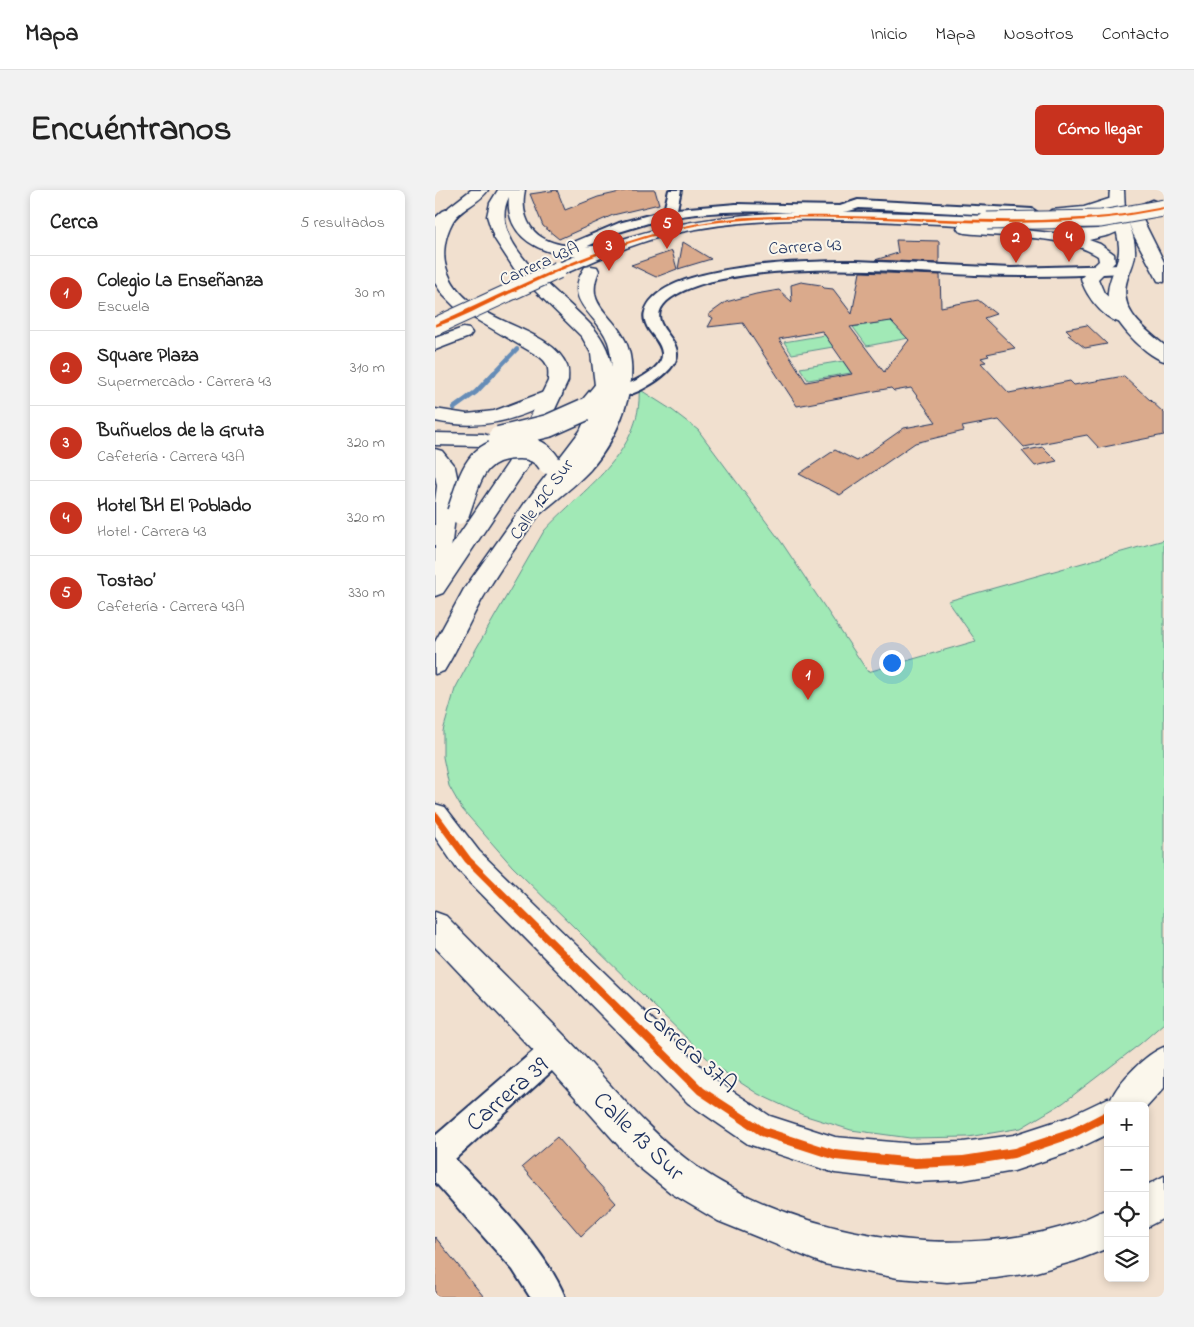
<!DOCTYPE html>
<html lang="es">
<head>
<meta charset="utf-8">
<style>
	body { margin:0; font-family:"Indie Flower",sans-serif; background:#f2f2f2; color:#222 }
	.controls { position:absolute; right:15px; bottom:15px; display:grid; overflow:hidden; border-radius:8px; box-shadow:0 2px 8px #0003 }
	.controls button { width:45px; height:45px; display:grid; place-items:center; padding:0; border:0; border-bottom:1px solid #e0e0e0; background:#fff; color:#222; font:25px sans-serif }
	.you { position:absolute; left:456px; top:472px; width:18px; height:18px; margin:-12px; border:4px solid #fff; border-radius:50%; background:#1a73e8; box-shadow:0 0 0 8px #1a73e833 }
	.badge { display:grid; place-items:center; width:32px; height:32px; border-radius:50%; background:#c8321e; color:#fff; font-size:16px; font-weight:700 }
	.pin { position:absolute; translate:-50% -41px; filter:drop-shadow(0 1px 2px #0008) }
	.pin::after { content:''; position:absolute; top:26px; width:18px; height:15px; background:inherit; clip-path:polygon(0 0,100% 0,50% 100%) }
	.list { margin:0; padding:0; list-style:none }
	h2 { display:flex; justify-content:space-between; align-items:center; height:65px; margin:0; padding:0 20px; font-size:21px }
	h2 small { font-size:16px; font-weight:400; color:#767676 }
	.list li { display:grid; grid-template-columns:32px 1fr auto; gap:15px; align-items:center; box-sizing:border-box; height:75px; padding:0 20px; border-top:1px solid #e0e0e0 }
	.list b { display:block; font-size:19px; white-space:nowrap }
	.list p { margin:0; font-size:16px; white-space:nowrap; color:#767676 }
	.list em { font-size:16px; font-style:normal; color:#767676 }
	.icon { flex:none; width:28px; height:28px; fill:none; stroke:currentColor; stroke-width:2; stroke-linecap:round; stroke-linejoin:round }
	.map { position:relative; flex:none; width:729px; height:1107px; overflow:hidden; border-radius:8px }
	header { display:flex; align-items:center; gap:30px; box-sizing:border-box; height:70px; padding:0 25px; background:#fff; border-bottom:1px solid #e0e0e0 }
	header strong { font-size:24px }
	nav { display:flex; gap:28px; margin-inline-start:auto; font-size:18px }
	.intro { display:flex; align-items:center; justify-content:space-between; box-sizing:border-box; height:120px; padding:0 30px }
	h1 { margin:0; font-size:35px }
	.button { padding:12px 22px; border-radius:8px; background:#c8321e; color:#fff; font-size:18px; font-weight:700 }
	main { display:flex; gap:30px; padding:0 30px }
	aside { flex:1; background:#fff; border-radius:8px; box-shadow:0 2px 8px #0003 }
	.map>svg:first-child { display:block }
	.green { fill:#a1e9b6; stroke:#5e8c8a }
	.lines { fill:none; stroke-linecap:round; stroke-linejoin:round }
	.stream-far1 { stroke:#658cb7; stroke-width:4 }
	.stream { stroke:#658cb7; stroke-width:5 }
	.building { fill:#daaa8c; stroke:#1b2f5e; fill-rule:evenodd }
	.street-casing { stroke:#1b2f5e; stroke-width:4 }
	.secondary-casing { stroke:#1b2f5e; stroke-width:3 }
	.primary-casing { stroke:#1b2f5e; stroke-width:3 }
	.street { fill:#fbf7ec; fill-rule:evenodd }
	.secondary { fill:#fbf7ec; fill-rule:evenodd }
	.primary { fill:#fbf7ec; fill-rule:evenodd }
	.primary-bridge-far1-casing { stroke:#1b2f5e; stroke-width:19; stroke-linecap:butt }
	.primary-bridge-casing { stroke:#1b2f5e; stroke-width:25; stroke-linecap:butt }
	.primary-bridge-far1 { stroke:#fbf7ec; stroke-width:17 }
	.primary-bridge { stroke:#fbf7ec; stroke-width:22 }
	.cycleway-casing { stroke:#fbf7ec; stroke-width:3 }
	.cycleway { fill:#e8590c; fill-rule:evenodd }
	.labels { text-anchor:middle; stroke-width:4; stroke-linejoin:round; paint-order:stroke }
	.far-street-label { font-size:18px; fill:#1b2f5e; stroke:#fbf7ec }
	.near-street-label { font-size:25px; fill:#1b2f5e; stroke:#fbf7ec }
</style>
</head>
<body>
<header>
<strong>Mapa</strong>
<nav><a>Inicio</a><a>Mapa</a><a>Nosotros</a><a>Contacto</a></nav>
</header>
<div class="intro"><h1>Encuéntranos</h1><a class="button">Cómo llegar</a></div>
<main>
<aside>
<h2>Cerca<small>5 resultados</small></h2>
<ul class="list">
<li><span class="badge">1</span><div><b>Colegio La Enseñanza</b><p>Escuela</p></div><em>30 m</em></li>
<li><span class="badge">2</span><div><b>Square Plaza</b><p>Supermercado · Carrera 43</p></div><em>310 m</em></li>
<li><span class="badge">3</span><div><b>Buñuelos de la Gruta</b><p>Cafetería · Carrera 43A</p></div><em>320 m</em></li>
<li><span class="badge">4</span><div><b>Hotel BH El Poblado</b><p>Hotel · Carrera 43</p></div><em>320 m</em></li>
<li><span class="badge">5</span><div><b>Tostao’</b><p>Cafetería · Carrera 43A</p></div><em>330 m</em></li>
</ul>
</aside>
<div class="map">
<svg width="729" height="1107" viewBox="0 0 729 1107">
	<rect width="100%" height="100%" fill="#f1e0cf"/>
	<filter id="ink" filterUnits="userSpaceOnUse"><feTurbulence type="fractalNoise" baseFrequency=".02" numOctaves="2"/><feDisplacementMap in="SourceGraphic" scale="10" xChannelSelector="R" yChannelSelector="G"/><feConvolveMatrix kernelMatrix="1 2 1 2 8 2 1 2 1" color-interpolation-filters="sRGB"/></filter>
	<g filter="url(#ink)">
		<g class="green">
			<polygon points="459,130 479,147 432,156 418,137"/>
			<polygon points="390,145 398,157 357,164 349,152"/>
			<polygon points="408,171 416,183 373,190 365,178"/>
			<path d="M204,199L237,220L263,240L347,353L433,482L541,451L513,411L729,350V833L705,854L628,913L586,938L533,947L475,948L416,940L368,925L323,904L280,876L77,676L27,619L14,596L8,567V541L20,499L41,459L109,341C147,299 208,263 204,199Z"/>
		</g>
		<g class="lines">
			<polyline class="stream-far1" points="58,184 82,159"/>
			<polyline class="stream" points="19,218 41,202 59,183"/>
		</g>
		<g class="building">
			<polygon points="122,0 130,20 163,7 194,0 220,0 224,14 178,25 124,49 108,36 95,4"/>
			<polygon points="461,50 504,51 504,73 440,70 463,63"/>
			<polygon points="248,52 276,69 243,79"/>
			<polygon points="237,61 242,79 221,87 196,75"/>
			<path d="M425,82L505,85L506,117L543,110L561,124L549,128L580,158L552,164L554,166L546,168L551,172L546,173L574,203L635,191L639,195L689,186L729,223V245L664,258L652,245L589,257L564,230L527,237L529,241L480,253L405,305L364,284L400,260L422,271L469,238L501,232L476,198L459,201L456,198L362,216L308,133L273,137L278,128L273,125L291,112L321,104L344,100L357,112L356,95L366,92L386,95L389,98L398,99L417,124ZM456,131L474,150L449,182L415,137ZM387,141L417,184L371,192L344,149Z"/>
			<polygon points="652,135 672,154 650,158 633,145 636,144 631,139"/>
			<polygon points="608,257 622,271 600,276 587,261"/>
			<polygon points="122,947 181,1013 146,1046 87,977"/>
			<polygon points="0,1047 49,1107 0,1107"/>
		</g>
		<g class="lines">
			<defs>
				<g id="street">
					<path d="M234,0H246L242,19L301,14L405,16L423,10L597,19L603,23L597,27L424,18C398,27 375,22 348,22C312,21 276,21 241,27L237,40H227L226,37L227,29L223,30L184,42L135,64H125L123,61L125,58L184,33L229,21Z"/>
					<path d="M421,71L576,78L687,75L694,79L687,83C638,86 589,87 540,85C455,81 371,73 287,89C270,92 217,106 225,131C229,143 242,151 242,164C243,183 194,211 178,207L176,204L178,201C192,194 229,181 227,163C226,154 219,147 214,140C211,135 208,127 210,122C223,72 380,71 421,71Z"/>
					<path d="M120,847L130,851L134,860L130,869L20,969C57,1007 110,1058 130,1107H95L78,1080L0,992V946L110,851Z"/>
				</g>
				<g id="secondary">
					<path d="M36,0H53C44,14 25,18 17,33C10,46 7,64 11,77C27,135 115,133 132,176C134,181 133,186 133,191L95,273L8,403L0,406V380L73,273L113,191C114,180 114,174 105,167L20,117L8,105L0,93V36L14,17Z"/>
					<path d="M63,0H90C88,9 88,18 91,27C102,61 146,57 174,55L180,57L182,60L180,63C139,74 68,63 74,7C49,55 135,108 161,141C173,156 178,175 179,193C182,233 133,286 110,317C90,344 69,372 52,401C36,427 25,455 9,481L0,484V452L29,399L90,313L145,241L155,219L160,195L156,163L147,147L82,83L59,48L52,26L55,13Z"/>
					<path d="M675,0H689L690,21L692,18H702L729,72V92L723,91L721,87L698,44L690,23C694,35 700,47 700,60C701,71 695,80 692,90C683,120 709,138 729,155V171C708,165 670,124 673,102C674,86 685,73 684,57C683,36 672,23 675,0Z"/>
					<path d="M0,614L10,617L44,661L279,889L335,926L400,947L480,954L528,952L579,945L631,928L673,908L676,909C684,891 711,864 729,857V898L710,919V916H673V944L638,961L579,981L528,990L480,992L400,983L313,954L253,913L22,679L0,647Z"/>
					<path d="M0,722L11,726C56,772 103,817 147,864C183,903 218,946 262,977C364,1047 522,1073 640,1033C651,1029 662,1023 673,1019V1058L640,1071L601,1082L561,1088L512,1092L463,1088L389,1074L283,1031L236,1003L200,974L108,871L0,757Z"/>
					<polygon points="729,986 729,1028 710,1038 710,996"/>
				</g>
				<g id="primary">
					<path d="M680,7L685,9L688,12L685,15C663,23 639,32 616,26L613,23L616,20L649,17Z"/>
					<path d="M717,10L722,12L725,15L722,18L703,26L691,38L675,45L654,50L665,54L679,64L680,72L663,89L669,103L699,129L696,133C675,138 650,107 646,88L664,71L663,66C628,44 571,48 530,43L524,41L522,38L524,35C428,31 327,22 232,45C197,54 163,69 129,84H117L115,80C120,72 145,65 155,61C283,9 417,22 552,26L558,28L560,31L558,34L548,36L628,44L635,40L663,39L679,32L693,20Z"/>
					<polygon points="13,19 18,21 21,24 6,40 0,42 0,28 8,21"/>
					<path d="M156,76L162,77L164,81C149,116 177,122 190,150C209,190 182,250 155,280C140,296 122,309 106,323L98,325L90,323L87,318L90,313C134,278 159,259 174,203C165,214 158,228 142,224L139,220L163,191L170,189L176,191C177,178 177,164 173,152C163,123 126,113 150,77Z"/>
					<polygon points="28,138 34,139 37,143 34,147 0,160 0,148"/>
					<path d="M117,199L124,201L127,205L124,209C81,230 48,241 0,231V219L32,224L59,221Z"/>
					<polygon points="0,243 48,244 55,246 58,250 55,254 48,256 0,255"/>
					<polygon points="0,259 7,261 20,277 24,296 12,391 8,396 0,399 0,311 2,296 0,285"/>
				</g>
			</defs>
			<use href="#street" class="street-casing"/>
			<use href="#secondary" class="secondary-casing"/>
			<use href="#primary" class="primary-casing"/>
			<use href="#street" class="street"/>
			<use href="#secondary" class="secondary"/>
			<use href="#primary" class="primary"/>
			<defs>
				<g id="primary-bridge-far1">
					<polyline points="552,31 666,29 729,18"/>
					<polyline points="1,136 123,80"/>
				</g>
				<g id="primary-bridge">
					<polyline points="64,248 113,236 149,220"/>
					<path d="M23,323C36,287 39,257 85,258C97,258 107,262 114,273"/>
				</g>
			</defs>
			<use href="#primary-bridge-far1" class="primary-bridge-far1-casing"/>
			<use href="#primary-bridge" class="primary-bridge-casing"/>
			<use href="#primary-bridge-far1" class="primary-bridge-far1"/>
			<use href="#primary-bridge" class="primary-bridge"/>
			<defs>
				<g id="cycleway">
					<path d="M729,17V19C710,22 692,26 673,28C637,32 600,33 564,33C471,32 378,22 285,32C210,41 140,73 72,105C48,116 25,129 0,137V134C92,93 182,44 283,30C310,26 339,26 366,26C432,25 498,30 563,30C600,31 637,29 673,26C692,24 710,20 729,17Z"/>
					<polygon points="0,622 3,623 36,668 269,898 329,937 400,960 480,968 528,966 579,958 636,939 673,920 673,930 638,948 579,968 528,976 480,978 400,970 326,946 263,904 30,672 0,631"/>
				</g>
			</defs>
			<use href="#cycleway" class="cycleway-casing"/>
			<use href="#cycleway" class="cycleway"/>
		</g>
	</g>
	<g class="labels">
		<g class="far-street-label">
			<text transform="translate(370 56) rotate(-3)" y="6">Carrera 43</text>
			<text transform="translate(104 73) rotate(-24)" y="6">Carrera 43A</text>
			<text transform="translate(106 309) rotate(-54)" y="6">Calle 12C Sur</text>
		</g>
		<g class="near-street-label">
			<text transform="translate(256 858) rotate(42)" y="9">Carrera 37A</text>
			<text transform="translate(71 903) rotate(-41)" y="9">Carrera 39</text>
			<text transform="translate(205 945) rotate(44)" y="9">Calle 13 Sur</text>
		</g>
	</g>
</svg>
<div class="controls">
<button>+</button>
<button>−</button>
<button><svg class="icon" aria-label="locate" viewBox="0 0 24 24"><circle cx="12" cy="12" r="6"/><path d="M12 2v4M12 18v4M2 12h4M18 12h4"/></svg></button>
<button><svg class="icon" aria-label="layers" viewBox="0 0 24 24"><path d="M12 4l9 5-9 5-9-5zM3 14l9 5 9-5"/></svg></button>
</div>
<div class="you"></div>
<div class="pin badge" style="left:373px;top:510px">1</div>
<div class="pin badge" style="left:581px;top:73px">2</div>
<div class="pin badge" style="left:174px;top:81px">3</div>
<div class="pin badge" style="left:634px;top:72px">4</div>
<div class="pin badge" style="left:232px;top:59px">5</div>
</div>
</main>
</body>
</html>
